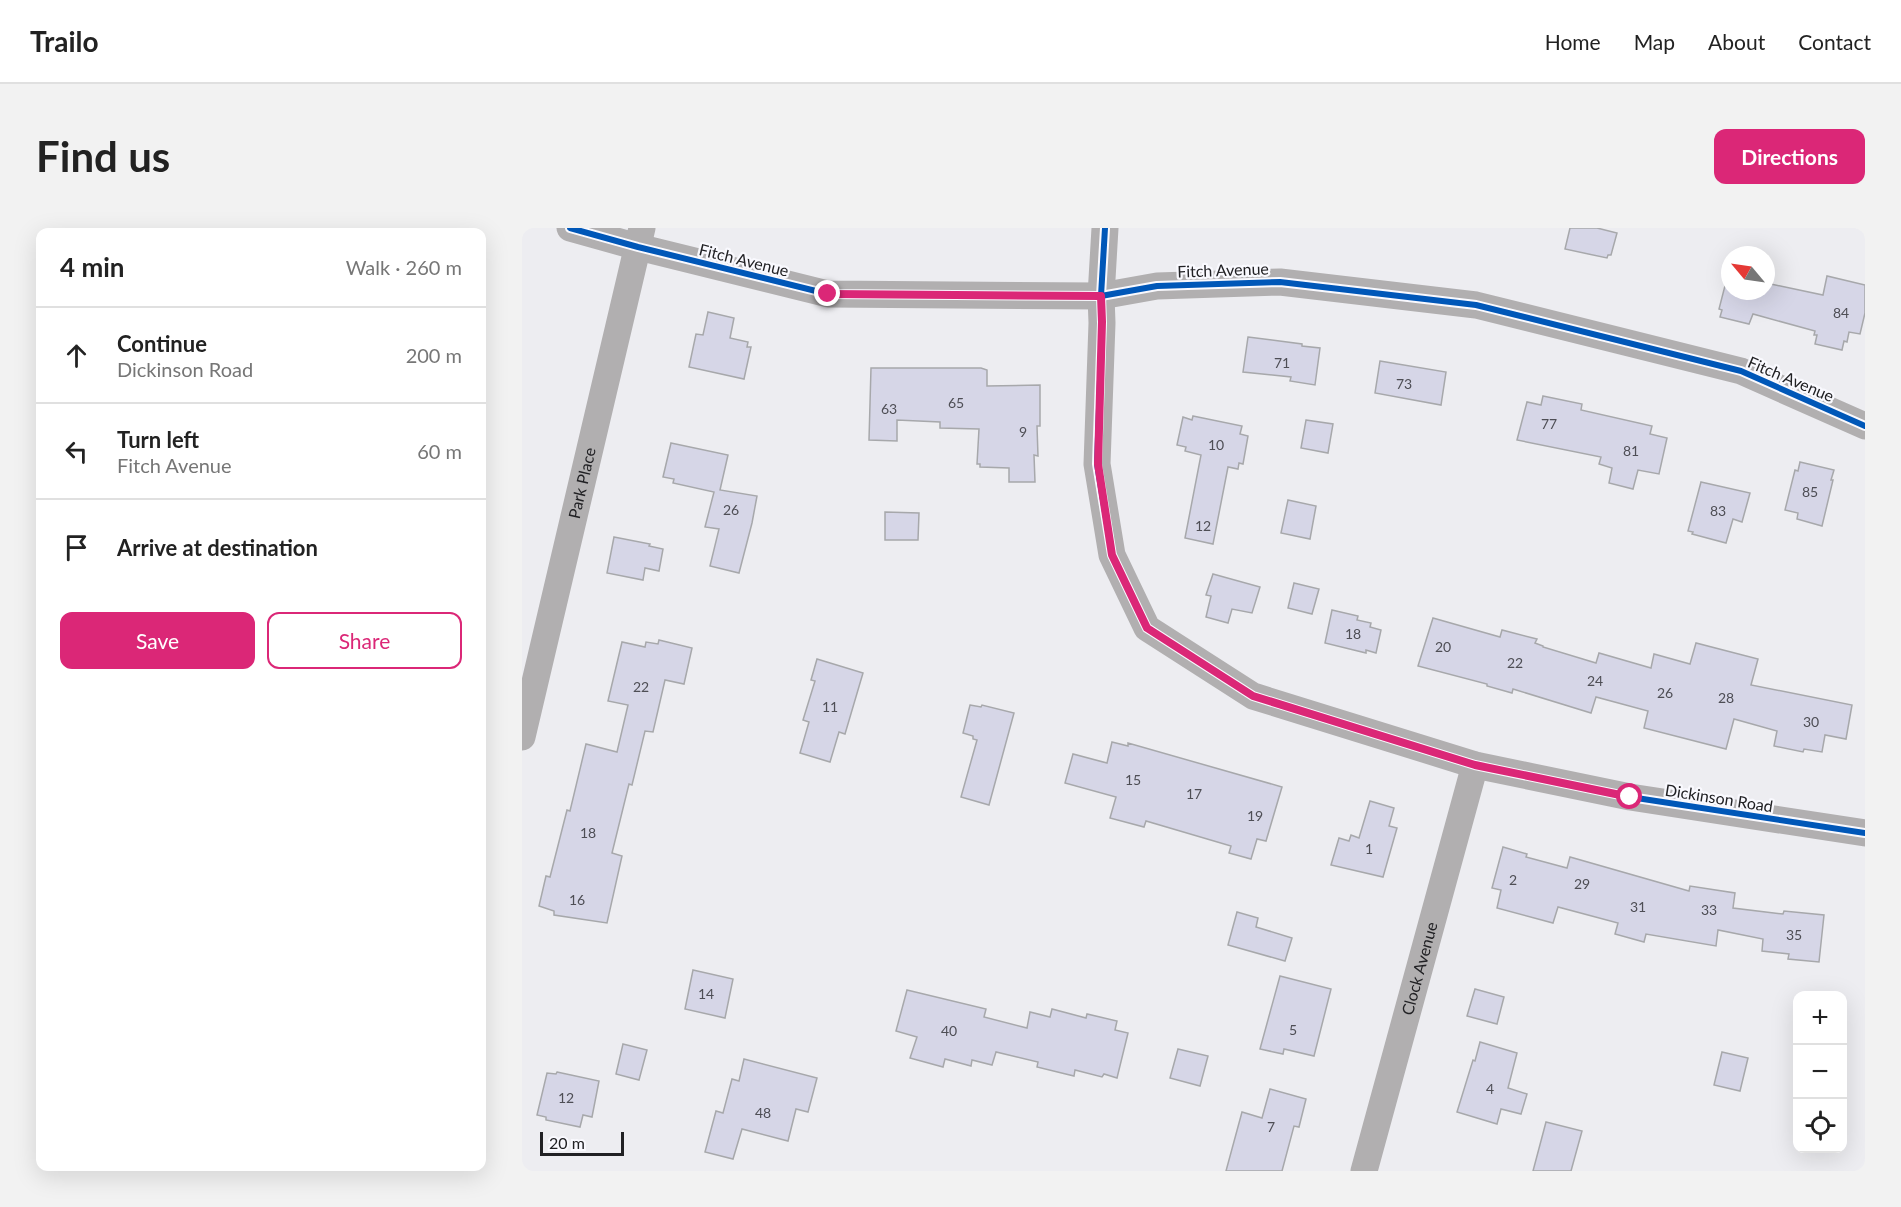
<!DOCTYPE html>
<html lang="en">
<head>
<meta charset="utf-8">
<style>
	body { margin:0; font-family:Lato,sans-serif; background:#f2f2f2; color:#222 }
	.controls { position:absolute; right:18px; bottom:18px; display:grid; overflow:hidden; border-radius:12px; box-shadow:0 6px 24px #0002 }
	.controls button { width:54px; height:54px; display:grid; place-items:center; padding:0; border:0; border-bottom:2px solid #e0e0e0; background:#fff; color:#222; font:30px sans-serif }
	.compass { position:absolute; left:1199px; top:18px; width:54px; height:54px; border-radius:50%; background:#fff; box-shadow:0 6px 24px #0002; rotate:299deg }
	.scale { position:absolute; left:18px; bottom:15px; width:84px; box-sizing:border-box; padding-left:6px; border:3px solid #212124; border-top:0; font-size:16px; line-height:21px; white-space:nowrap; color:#212124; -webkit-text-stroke:4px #f9f9fe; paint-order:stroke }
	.stop { position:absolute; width:18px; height:18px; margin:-14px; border:4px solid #db2777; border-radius:50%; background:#fff }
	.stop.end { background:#db2777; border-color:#fff; box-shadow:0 2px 6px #0008 }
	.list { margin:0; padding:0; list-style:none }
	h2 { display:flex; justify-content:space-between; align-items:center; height:78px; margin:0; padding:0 24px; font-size:26px }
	h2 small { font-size:20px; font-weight:400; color:#767676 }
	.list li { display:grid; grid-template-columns:39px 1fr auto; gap:18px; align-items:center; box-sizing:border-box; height:96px; padding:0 24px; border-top:2px solid #e0e0e0 }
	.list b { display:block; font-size:22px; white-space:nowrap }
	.list p { margin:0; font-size:20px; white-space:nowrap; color:#767676 }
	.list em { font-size:20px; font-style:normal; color:#767676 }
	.actions { display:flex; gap:12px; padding:18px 24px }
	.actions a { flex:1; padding:14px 0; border:2px solid #db2777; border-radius:12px; text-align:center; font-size:21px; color:#db2777 }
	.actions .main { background:#db2777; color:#fff }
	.icon { flex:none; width:33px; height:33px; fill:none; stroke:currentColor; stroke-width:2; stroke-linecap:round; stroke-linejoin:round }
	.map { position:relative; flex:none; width:1343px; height:943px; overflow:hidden; border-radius:12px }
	header { display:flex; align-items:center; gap:36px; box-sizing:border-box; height:84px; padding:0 30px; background:#fff; border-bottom:2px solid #e0e0e0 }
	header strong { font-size:28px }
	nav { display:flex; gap:33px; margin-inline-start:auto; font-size:21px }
	.intro { display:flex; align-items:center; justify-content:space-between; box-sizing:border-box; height:144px; padding:0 36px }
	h1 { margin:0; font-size:42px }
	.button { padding:15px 27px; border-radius:12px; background:#db2777; color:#fff; font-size:21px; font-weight:700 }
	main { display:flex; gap:36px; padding:0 36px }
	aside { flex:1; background:#fff; border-radius:12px; box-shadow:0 6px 24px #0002 }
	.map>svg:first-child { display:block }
	.building { fill:#d6d6e7; stroke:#a7a8ab; stroke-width:1.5 }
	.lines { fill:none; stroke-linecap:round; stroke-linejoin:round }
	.street { stroke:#b1afb0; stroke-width:27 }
	.cycleway-casing { stroke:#f9f9fe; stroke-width:10 }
	.cycleway { stroke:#0057b8; stroke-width:6 }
	.route { stroke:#db2777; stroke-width:8 }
	.labels { text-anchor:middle; stroke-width:4.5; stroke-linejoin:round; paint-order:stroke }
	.number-label { font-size:14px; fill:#4e4e55 }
	.street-label { font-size:16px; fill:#212124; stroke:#f9f9fe }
</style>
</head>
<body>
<header>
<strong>Trailo</strong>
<nav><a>Home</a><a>Map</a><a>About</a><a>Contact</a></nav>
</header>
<div class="intro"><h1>Find us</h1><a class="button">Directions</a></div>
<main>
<aside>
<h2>4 min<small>Walk · 260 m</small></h2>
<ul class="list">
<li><svg class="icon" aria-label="ahead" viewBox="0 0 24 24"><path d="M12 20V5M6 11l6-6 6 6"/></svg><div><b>Continue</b><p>Dickinson Road</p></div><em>200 m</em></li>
<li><svg class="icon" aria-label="left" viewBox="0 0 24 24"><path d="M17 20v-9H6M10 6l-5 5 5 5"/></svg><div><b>Turn left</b><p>Fitch Avenue</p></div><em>60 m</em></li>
<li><svg class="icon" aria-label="arrive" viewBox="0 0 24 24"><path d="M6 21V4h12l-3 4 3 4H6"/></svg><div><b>Arrive at destination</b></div></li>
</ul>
<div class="actions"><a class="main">Save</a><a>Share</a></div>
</aside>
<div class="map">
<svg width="1343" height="943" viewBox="0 0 1343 943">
	<rect width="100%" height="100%" fill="#ededf1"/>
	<g class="building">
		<polygon points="1048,0 1075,0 1095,5 1089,27 1086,27 1085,30 1043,21"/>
		<polygon points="1206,46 1208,47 1208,63 1244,63 1244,55 1301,67 1305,48 1343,57 1343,85 1338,106 1327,104 1325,114 1322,113 1320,122 1293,116 1295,107 1292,107 1293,103 1231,86 1227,96 1198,89 1200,82 1197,81"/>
		<polygon points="186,84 212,90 208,110 226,114 225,119 229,119 222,151 167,139 174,106 181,107"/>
		<polygon points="726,109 780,116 780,118 798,120 793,157 768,153 769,149 721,144"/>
		<polygon points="858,133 924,144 919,177 853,165"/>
		<polygon points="349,140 459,140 465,142 465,158 518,157 518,198 515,198 516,228 512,227 513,254 487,254 487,240 458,239 458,236 455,236 457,201 418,200 418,194 375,192 375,213 347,212"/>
		<polygon points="1021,168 1060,176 1059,182 1130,198 1128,206 1145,210 1137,246 1116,242 1111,261 1087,255 1090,240 1077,236 1079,229 995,212 1005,174 1019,177"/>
		<polygon points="671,188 720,198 718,206 726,208 721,236 717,235 716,241 706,239 691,316 663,310 679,227 663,223 664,219 655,217 661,189 670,192"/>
		<polygon points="784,192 811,196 806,225 779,220"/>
		<polygon points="149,215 206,227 198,262 235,268 230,295 217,345 188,338 197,301 183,299 192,264 151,255 152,251 141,249"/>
		<polygon points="1278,234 1312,242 1309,252 1311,252 1300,298 1275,291 1276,285 1263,282 1273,242 1276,243"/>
		<polygon points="1179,254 1228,265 1220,294 1211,291 1204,315 1170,306 1171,304 1166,303"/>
		<polygon points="766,272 794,278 788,311 759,305"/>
		<polygon points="363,284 397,285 396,312 363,312"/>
		<polygon points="92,309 128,316 127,318 141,321 137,343 123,340 121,352 85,345"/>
		<polygon points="691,346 738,359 730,385 710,381 706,395 684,389 689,368 684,367"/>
		<polygon points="772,355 797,361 790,386 766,380"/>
		<polygon points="810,382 836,388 835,392 849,395 848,399 859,402 854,425 844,422 844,425 803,415"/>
		<polygon points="911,390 978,409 980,402 1015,411 1013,415 1021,418 1021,419 1074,435 1077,425 1129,440 1132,426 1168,436 1174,415 1236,431 1229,457 1330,477 1324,511 1303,507 1300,524 1282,521 1281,524 1252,518 1255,503 1212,491 1204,521 1122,500 1126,483 1074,469 1069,485 991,461 990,465 965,458 965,456 896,438"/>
		<polygon points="137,412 170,420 162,456 143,452 131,504 123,503 110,557 107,556 90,625 100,628 85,695 32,687 32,683 17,678 24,648 28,649 45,582 48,583 64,516 95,524 106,477 86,473 100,414 123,419 124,414 136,416"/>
		<polygon points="295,431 341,445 323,506 317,504 308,534 278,525 287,494 281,492 293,453 289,452"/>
		<polygon points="448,477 459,479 460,477 492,485 467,577 439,569 455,512 451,511 451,508 441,505"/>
		<polygon points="590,514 606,518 606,515 760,559 744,613 735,611 729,631 707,625 709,618 624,593 622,599 588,590 594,569 543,555 551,526 585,535"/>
		<polygon points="848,573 872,580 867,598 875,600 861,649 809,637 817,610 827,613 829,607 837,610"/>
		<polygon points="981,619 1005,626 1004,629 1045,640 1048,629 1167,663 1168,658 1213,665 1211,680 1261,686 1262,683 1302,687 1297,734 1266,731 1267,726 1240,723 1241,711 1196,702 1194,718 1124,706 1122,714 1093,706 1096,695 1036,679 1031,695 975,680 979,662 970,660"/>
		<polygon points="715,684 736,690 734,699 770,710 763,733 706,717"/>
		<polygon points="171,742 211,751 203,790 163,781"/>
		<polygon points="758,748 809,761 792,828 762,821 761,826 738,821"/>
		<polygon points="953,761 982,769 975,796 945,788"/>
		<polygon points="385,762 464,781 462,789 505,800 508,784 528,789 530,781 564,790 565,786 595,793 593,802 606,805 595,850 582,846 580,849 553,842 552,848 515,839 516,834 474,824 470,837 450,832 449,838 423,831 421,839 388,830 395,809 374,803"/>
		<polygon points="958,814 995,825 986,860 1005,866 999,886 979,881 975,896 935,884 951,832 953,833"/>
		<polygon points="101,816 125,822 117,852 94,846"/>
		<polygon points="656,821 686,828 678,858 648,850"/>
		<polygon points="1200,824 1226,830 1218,863 1192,857"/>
		<polygon points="222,831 295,850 286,884 274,881 266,913 220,901 211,931 183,924 194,883 201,885 210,851 217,853"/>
		<polygon points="35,844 77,853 70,889 61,887 58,899 24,892 24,889 15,887 25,845 34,846"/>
		<polygon points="748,861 784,871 777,899 772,898 760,943 704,943 720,884 740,890"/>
		<polygon points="1024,894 1060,903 1049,943 1011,943"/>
	</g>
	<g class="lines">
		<g class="street">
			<polyline points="48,0 116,19 306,66 579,68 635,58 758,54 954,77 1219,143 1343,198"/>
			<polyline points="583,0 579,68 580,95 575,236 590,327 625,400 731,468 953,537 1108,569 1343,605"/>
			<path id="s1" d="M0,509L120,0"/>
			<path id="s2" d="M842,943L953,537"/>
		</g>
		<defs>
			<g id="cycleway">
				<polyline points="48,0 116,19 306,66 579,68 635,58 758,54 954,77 1219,143 1343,198"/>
				<polyline points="583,0 579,68 580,95 575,236 590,327 625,400 731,468 953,537 1108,569 1343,605"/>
			</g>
		</defs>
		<use href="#cycleway" class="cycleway-casing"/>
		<use href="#cycleway" class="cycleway"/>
	</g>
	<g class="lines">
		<polyline class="route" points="306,66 579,68 580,94 576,236 590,327 625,400 731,468 953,537 1108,569"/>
	</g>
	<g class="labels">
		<g class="number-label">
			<text x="1319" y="90">84</text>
			<text x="760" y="140">71</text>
			<text x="882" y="161">73</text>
			<text x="434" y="180">65</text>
			<text x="367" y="186">63</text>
			<text x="1027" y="201">77</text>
			<text x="501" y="209">9</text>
			<text x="694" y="222">10</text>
			<text x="1109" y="228">81</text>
			<text x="1288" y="269">85</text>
			<text x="209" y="287">26</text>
			<text x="1196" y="288">83</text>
			<text x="681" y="303">12</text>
			<text x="831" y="411">18</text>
			<text x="921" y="424">20</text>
			<text x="993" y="440">22</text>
			<text x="1073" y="458">24</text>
			<text x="119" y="464">22</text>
			<text x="1143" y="470">26</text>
			<text x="1204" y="475">28</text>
			<text x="308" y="484">11</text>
			<text x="1289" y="499">30</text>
			<text x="611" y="557">15</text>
			<text x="672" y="571">17</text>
			<text x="733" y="593">19</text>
			<text x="66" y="610">18</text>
			<text x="847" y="626">1</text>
			<text x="991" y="657">2</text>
			<text x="1060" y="661">29</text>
			<text x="55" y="677">16</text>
			<text x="1116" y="684">31</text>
			<text x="1187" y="687">33</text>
			<text x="1272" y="712">35</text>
			<text x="184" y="771">14</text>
			<text x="771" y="807">5</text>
			<text x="427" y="808">40</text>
			<text x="968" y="866">4</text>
			<text x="44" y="875">12</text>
			<text x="241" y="890">48</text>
			<text x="749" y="904">7</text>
		</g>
		<g class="street-label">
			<text transform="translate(222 32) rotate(14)" y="6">Fitch Avenue</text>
			<text transform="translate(701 42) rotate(-2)" y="6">Fitch Avenue</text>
			<text transform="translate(1269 151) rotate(23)" y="6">Fitch Avenue</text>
			<text dy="6" stroke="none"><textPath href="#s1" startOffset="261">Park Place</textPath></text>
			<text transform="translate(1197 570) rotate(9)" y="6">Dickinson Road</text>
			<text dy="6" stroke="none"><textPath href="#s2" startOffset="210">Clock Avenue</textPath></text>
		</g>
	</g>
</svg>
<div class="controls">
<button>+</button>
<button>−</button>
<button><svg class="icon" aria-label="locate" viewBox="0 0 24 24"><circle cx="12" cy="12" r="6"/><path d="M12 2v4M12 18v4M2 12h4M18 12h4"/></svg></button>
</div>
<svg class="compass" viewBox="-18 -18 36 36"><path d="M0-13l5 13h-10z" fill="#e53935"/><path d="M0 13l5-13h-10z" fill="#767676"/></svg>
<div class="scale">20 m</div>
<div class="stop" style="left:1108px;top:569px"></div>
<div class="stop end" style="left:306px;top:66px"></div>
</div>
</main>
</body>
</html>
